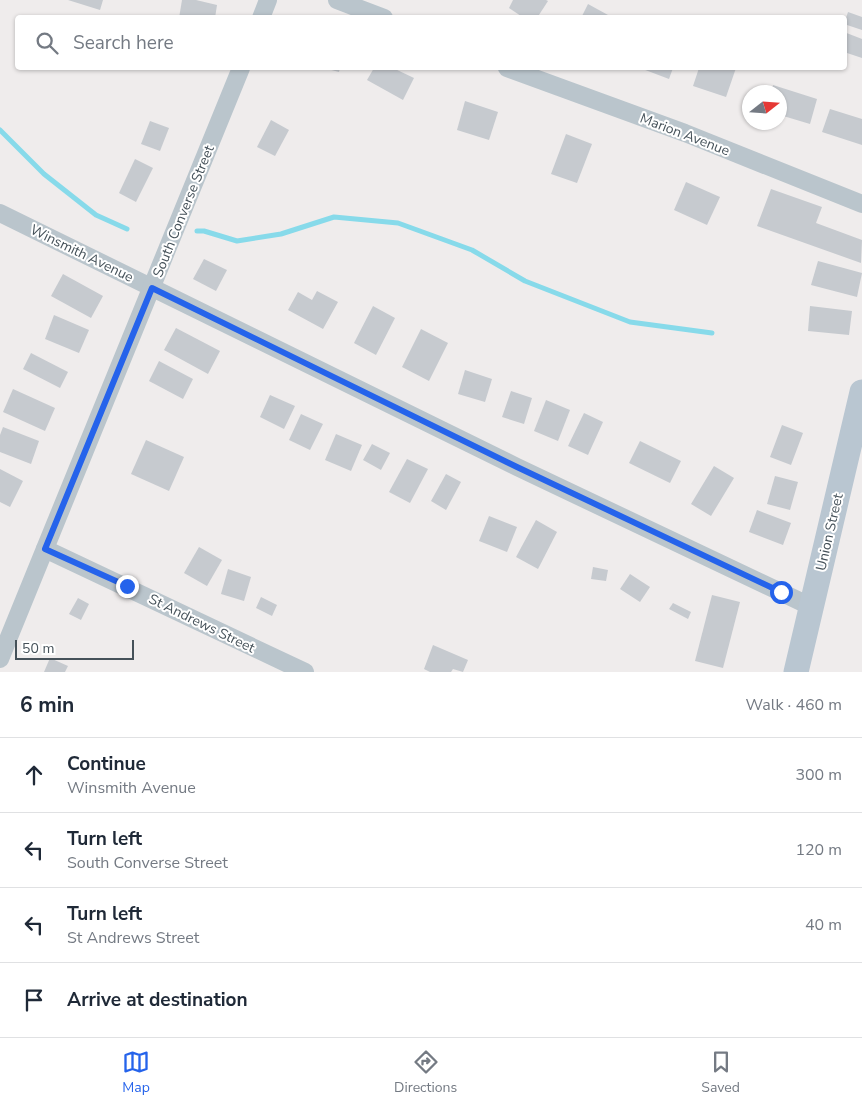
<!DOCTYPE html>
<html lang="en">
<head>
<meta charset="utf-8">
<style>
	body { margin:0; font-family:"Nunito Sans",sans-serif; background:#f2f2f3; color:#1f2937 }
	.compass { position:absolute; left:742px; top:85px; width:45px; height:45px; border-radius:50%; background:#fff; box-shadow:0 1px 4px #0004; rotate:73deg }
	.scale { position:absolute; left:15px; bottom:12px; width:119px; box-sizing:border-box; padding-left:5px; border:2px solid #455159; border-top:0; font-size:14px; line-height:18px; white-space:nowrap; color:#455159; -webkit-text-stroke:4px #fff; paint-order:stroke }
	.stop { position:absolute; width:15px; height:15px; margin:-11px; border:4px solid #2563eb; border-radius:50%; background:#fff }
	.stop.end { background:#2563eb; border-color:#fff; box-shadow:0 1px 5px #0008 }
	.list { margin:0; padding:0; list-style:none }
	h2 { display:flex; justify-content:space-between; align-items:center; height:65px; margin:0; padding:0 20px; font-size:21px }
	h2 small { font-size:16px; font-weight:400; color:#747a83 }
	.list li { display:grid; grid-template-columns:32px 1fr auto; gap:15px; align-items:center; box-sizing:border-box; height:75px; padding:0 20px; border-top:1px solid #e0e1e3 }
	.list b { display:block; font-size:19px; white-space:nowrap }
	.list p { margin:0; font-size:16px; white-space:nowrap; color:#747a83 }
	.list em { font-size:16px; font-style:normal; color:#747a83 }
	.icon { flex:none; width:28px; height:28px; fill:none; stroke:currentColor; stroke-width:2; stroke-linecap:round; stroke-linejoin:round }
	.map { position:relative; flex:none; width:862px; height:672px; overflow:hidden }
	.search { position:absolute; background:#fff; box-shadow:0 1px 4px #0004; left:15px; right:15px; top:15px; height:55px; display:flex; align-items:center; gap:12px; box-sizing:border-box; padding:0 18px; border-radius:5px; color:#747a83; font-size:19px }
	.sheet { height:365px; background:#fff }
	nav { display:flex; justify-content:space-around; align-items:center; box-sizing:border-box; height:70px; border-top:1px solid #e0e1e3; background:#fff; font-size:14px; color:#747a83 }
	nav a { display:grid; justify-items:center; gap:2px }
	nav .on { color:#2563eb }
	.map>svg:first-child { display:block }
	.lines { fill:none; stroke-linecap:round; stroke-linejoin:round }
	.stream { stroke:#87daea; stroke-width:5 }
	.building { fill:#c6cacf }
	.street { stroke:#bac5cc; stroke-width:18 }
	.secondary { stroke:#b9c6d1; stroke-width:25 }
	.route { stroke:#2563eb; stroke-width:6 }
	.labels { text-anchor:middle; stroke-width:4; stroke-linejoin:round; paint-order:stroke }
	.street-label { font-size:14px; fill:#455159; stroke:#fff }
</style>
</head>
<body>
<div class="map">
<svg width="862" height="672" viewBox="0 0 862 672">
	<rect width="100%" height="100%" fill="#efecec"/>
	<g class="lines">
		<g class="stream">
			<polyline points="0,130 44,174 96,215 127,229"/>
			<polyline points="197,231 204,231 237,241 281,234 334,217 398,223 472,250 525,281 630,322 712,333"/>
		</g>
	</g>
	<g class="building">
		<polygon points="68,0 103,0 100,10"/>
		<polygon points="182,0 196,0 217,5 215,18 179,18"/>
		<polygon points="513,0 546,0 548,1 537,18 524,18 509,8"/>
		<polygon points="588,4 608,15 607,18 581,18"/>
		<polygon points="848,12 862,17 862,30 844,24"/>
		<polygon points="844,32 862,39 862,58 844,52"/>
		<polygon points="324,68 340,68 339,72"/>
		<polygon points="374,68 393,68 414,78 403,100 367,80"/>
		<polygon points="640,68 673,68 669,79"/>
		<polygon points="699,68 736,68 726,97 693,86"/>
		<polygon points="773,85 817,99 810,124 780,115 780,92 771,92"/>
		<polygon points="465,101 498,112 489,140 457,130"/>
		<polygon points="830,109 862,119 862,145 822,132"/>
		<polygon points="271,120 289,130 275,156 257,147"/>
		<polygon points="150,121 169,128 160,151 141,144"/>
		<polygon points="566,134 592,144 577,183 551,174"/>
		<polygon points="135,159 153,168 136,202 119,193"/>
		<polygon points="686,182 720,197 707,225 674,210"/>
		<polygon points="771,189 822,207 816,223 862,240 861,263 757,226"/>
		<polygon points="204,259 227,270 216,291 193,279"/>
		<polygon points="818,261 862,273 857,297 811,285"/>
		<polygon points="63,274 103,296 91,318 51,296"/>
		<polygon points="317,291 338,302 323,329 288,310 298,292 312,300"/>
		<polygon points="373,306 395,318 376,355 354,343"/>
		<polygon points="810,306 852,311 849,335 808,331"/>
		<polygon points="54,315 89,330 79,353 45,339"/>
		<polygon points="176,328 220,351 208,374 164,350"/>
		<polygon points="421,329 448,343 429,381 402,367"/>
		<polygon points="31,353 68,372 60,388 23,369"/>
		<polygon points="159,361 193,379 183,399 149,381"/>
		<polygon points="465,370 492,379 485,402 458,394"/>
		<polygon points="13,389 55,408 45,431 3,412"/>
		<polygon points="511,391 532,398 524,424 502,417"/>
		<polygon points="270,395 295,406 284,429 260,417"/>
		<polygon points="546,400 570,410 558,441 534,431"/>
		<polygon points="584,413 603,422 588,455 568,446"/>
		<polygon points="301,414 323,424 310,450 289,440"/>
		<polygon points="782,425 803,433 791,465 770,457"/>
		<polygon points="3,427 39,441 31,464 0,452 0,435"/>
		<polygon points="336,434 362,445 351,471 325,460"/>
		<polygon points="146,440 184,457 169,491 131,474"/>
		<polygon points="640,441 681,461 670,483 629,463"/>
		<polygon points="372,444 390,453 381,470 363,460"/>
		<polygon points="407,459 428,469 410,503 389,492"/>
		<polygon points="714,466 734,478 711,516 691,504"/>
		<polygon points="0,469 23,481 10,507 0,502"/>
		<polygon points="446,474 461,482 446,510 431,501"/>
		<polygon points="775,476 798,482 790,510 767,504"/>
		<polygon points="757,510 791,523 783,545 749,532"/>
		<polygon points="489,516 517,527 507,552 479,541"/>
		<polygon points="536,520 557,532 538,569 516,557"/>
		<polygon points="199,547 222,560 207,586 184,573"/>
		<polygon points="593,567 608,570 606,581 591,579"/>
		<polygon points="228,569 251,577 244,601 221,594"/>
		<polygon points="630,574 650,587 640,602 620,589"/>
		<polygon points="712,595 740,602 723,668 695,661"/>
		<polygon points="261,597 277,605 272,616 256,608"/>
		<polygon points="78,598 89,604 81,620 69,614"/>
		<polygon points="673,603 691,612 688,619 669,609"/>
		<polygon points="433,645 468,660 463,672 453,669 451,672 430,672 424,669"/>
		<polygon points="50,658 68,666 65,672 44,672"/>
	</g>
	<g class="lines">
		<g class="street">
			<polyline points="337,0 384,18"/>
			<polyline points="261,18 268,0"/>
			<polyline points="507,68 685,133 862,204"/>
			<polyline points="0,213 517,467 812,607"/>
			<polyline points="45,549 305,672"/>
			<polyline points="0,659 241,68"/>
		</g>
		<polyline class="secondary" points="796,672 862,392"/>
	</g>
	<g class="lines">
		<polyline class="route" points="127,586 45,549 152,288 517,467 781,592"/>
	</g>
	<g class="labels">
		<g class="street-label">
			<text transform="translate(685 134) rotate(21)" y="5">Marion Avenue</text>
			<text transform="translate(183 211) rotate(-68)" y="5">South Converse Street</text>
			<text transform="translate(82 253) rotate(26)" y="5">Winsmith Avenue</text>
			<text transform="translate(829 532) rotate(-77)" y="5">Union Street</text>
			<text transform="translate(202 623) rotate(26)" y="5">St Andrews Street</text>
		</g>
	</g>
</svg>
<svg class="compass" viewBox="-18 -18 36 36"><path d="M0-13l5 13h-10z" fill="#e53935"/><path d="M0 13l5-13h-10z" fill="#747a83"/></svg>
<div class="scale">50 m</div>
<div class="stop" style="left:781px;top:592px"></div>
<div class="stop end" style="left:127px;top:586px"></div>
<div class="search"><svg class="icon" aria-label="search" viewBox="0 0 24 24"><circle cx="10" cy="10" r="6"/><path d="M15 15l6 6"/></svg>Search here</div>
</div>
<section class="sheet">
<h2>6 min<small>Walk · 460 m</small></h2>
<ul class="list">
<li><svg class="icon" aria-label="ahead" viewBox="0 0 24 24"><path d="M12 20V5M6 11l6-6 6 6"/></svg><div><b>Continue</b><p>Winsmith Avenue</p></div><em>300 m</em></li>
<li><svg class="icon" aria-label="left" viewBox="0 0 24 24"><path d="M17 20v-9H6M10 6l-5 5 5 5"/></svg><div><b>Turn left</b><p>South Converse Street</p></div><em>120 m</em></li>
<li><svg class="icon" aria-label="left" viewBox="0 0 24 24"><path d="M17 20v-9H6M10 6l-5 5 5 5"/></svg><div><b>Turn left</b><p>St Andrews Street</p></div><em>40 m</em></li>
<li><svg class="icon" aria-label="arrive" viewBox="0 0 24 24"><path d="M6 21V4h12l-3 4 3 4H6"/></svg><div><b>Arrive at destination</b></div></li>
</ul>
</section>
<nav>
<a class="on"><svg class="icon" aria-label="map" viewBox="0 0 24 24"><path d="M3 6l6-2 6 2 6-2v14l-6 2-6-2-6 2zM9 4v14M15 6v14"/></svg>Map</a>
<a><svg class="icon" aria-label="directions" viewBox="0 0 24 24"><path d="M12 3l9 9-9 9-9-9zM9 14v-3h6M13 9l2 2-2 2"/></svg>Directions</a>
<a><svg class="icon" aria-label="saved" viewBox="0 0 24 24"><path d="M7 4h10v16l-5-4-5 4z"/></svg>Saved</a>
</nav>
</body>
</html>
